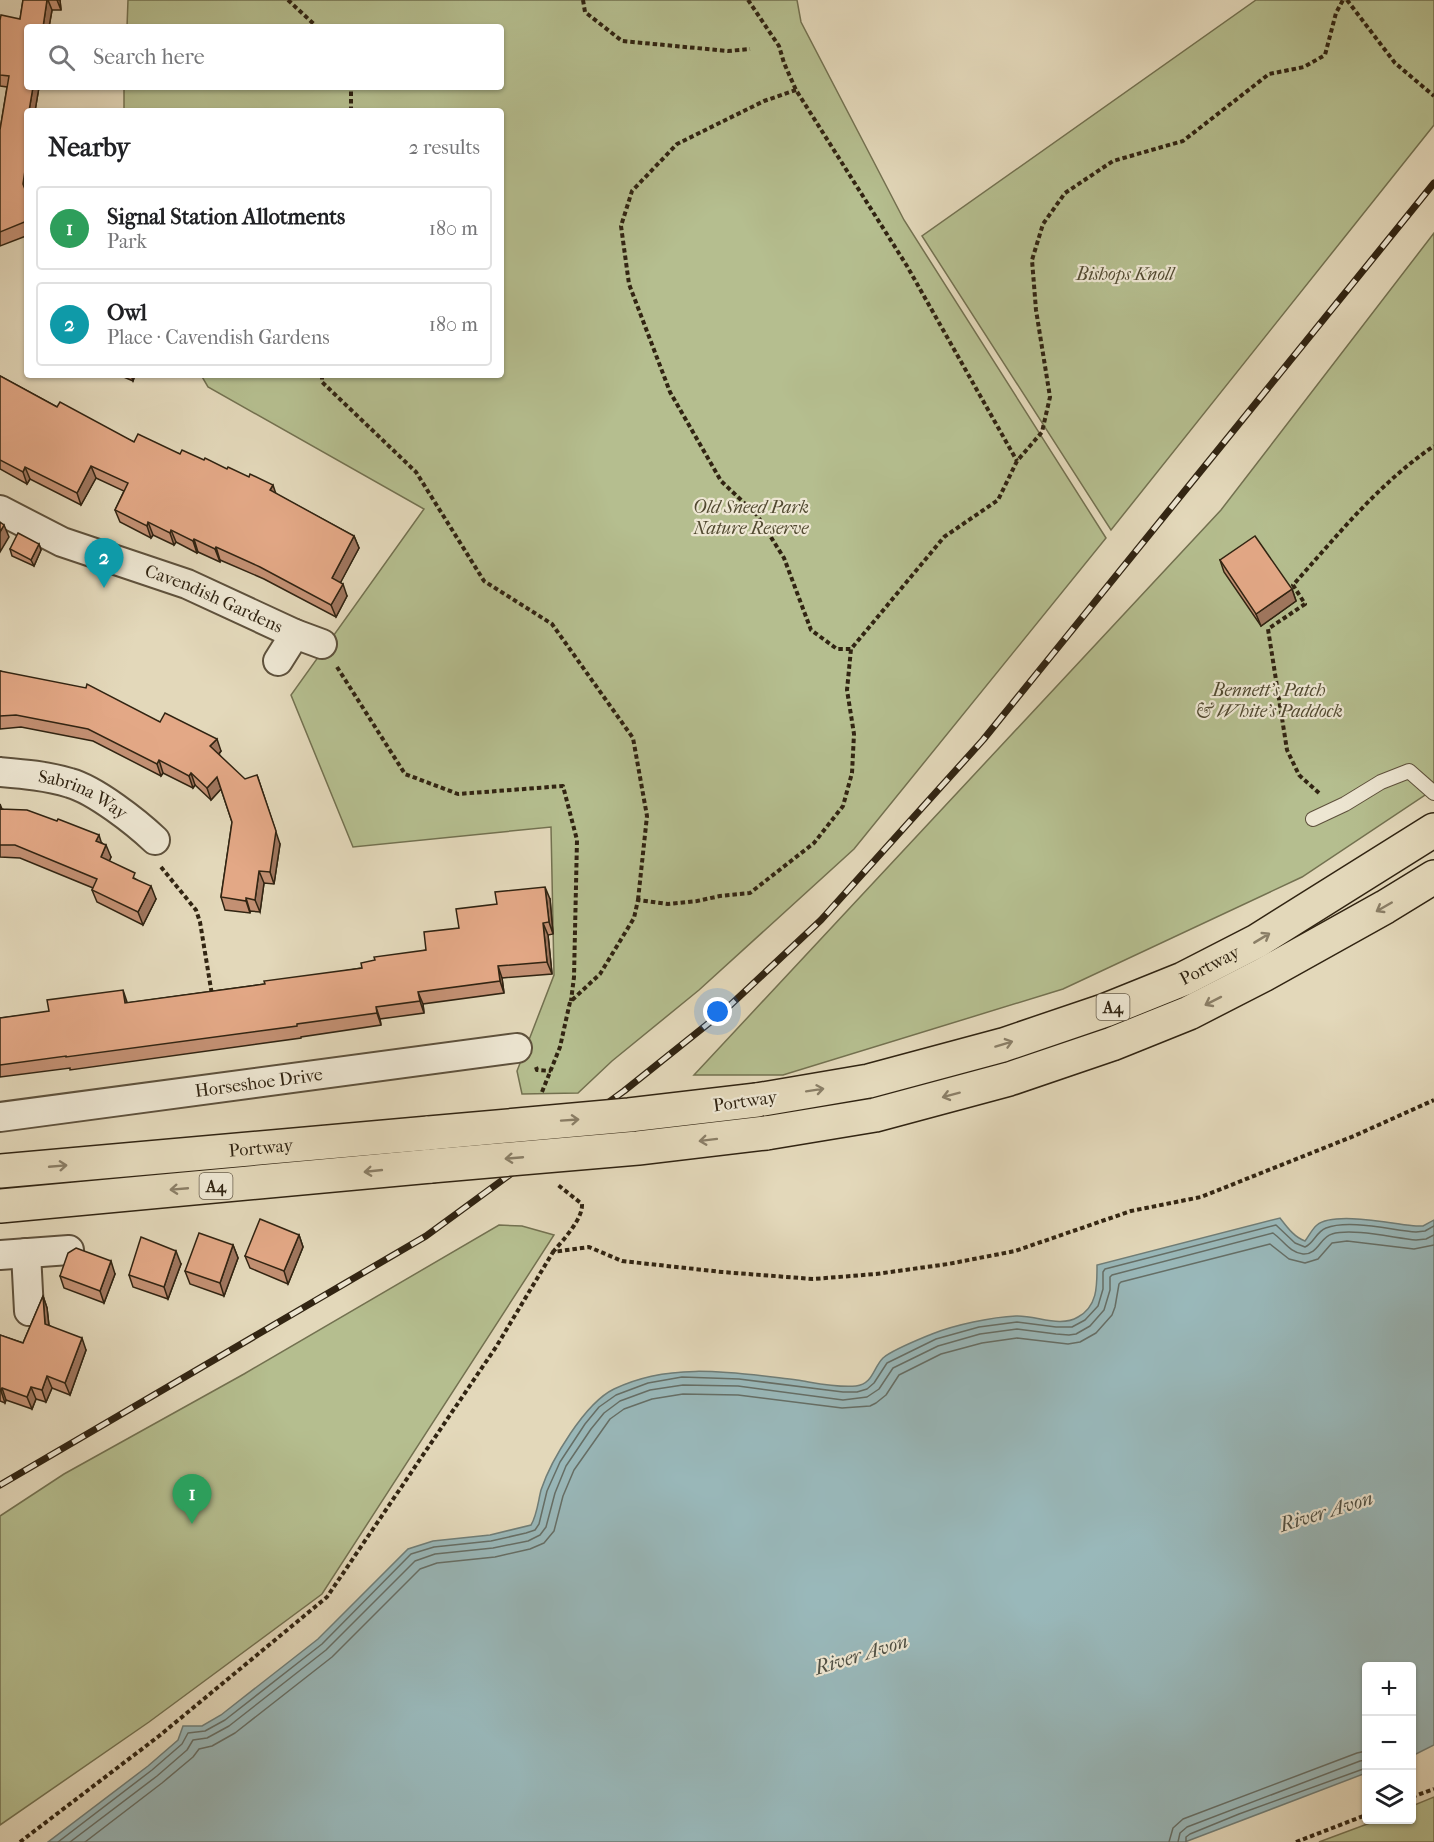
<!DOCTYPE html>
<html lang="en">
<head>
<meta charset="utf-8">
<style>
	body { margin:0; font-family:"IM FELL French Canon",serif; background:#f6f6f6; color:#202124 }
	.controls { position:absolute; right:18px; bottom:18px; display:grid; overflow:hidden; border-radius:6px; box-shadow:0 2px 4px #0004 }
	.controls button { width:54px; height:54px; display:grid; place-items:center; padding:0; border:0; border-bottom:2px solid #e0e0e0; background:#fff; color:#202124; font:30px sans-serif }
	.you { position:absolute; left:718px; top:1012px; width:21px; height:21px; margin:-15px; border:4px solid #fff; border-radius:50%; background:#1a73e8; box-shadow:0 0 0 9px #1a73e833 }
	.badge { display:grid; place-items:center; width:39px; height:39px; border-radius:50%; background:#8f2418; color:#fff; font-size:20px; font-weight:700 }
	.pin { position:absolute; translate:-50% -50px; filter:drop-shadow(0 2px 3px #0008) }
	.pin::after { content:''; position:absolute; top:32px; width:21px; height:18px; background:inherit; clip-path:polygon(0 0,100% 0,50% 100%) }
	.list { margin:0; padding:0; list-style:none }
	h2 { display:flex; justify-content:space-between; align-items:center; height:78px; margin:0; padding:0 24px; font-size:26px }
	h2 small { font-size:20px; font-weight:400; color:#757577 }
	.list li { display:grid; grid-template-columns:39px 1fr auto; gap:18px; align-items:center; box-sizing:border-box; height:84px; margin:0 12px 12px; padding:0 12px; border:2px solid #e0e0e0; border-radius:6px }
	.list b { display:block; font-size:22px; white-space:nowrap }
	.list p { margin:0; font-size:20px; white-space:nowrap; color:#757577 }
	.list em { font-size:20px; font-style:normal; color:#757577 }
	.icon { flex:none; width:33px; height:33px; fill:none; stroke:currentColor; stroke-width:2; stroke-linecap:round; stroke-linejoin:round }
	.map { position:relative; flex:none; width:1434px; height:1842px; overflow:hidden }
	.search { position:absolute; background:#fff; box-shadow:0 2px 4px #0004; left:24px; top:24px; width:480px; height:66px; display:flex; align-items:center; gap:15px; box-sizing:border-box; padding:0 21px; border-radius:6px; color:#757577; font-size:22px }
	.panel { position:absolute; background:#fff; box-shadow:0 2px 4px #0004; left:24px; top:108px; width:480px; height:270px; border-radius:6px }
	.map>svg:first-child { display:block }
	.green { fill:#b5be8f; stroke:#737150; stroke-width:1.5 }
	.water { fill:#99b8ba; stroke:#6f7d77; stroke-width:1.5 }
	.lines { fill:none; stroke-linecap:round; stroke-linejoin:round }
	.shore { stroke:#656e66; stroke-width:1.5 }
	.service-casing { stroke:#5e513c; stroke-width:16 }
	.minor-casing { stroke:#5e513c; stroke-width:32 }
	.trunk-casing { stroke:#312412; stroke-width:36 }
	.path { stroke:#312412; stroke-width:4; stroke-dasharray:4.5 3; stroke-linecap:butt }
	.service { stroke:#ede6d2; stroke-width:14 }
	.minor { stroke:#ede6d2; stroke-width:28 }
	.trunk { stroke:#e3d8ba; stroke-width:33 }
	.rail-casing { stroke:#312412; stroke-width:7 }
	.rail { stroke:#ede6d2; stroke-width:4.5; stroke-dasharray:14; stroke-linecap:butt }
	.trunk-bridge-casing { stroke:#312412; stroke-width:36; stroke-linecap:butt }
	.trunk-bridge { stroke:#e3d8ba; stroke-width:33 }
	.wall { fill:#c39073; stroke:#312412; stroke-width:1.5 }
	.shaded-wall { fill:#9f765e; stroke:#312412; stroke-width:1.5 }
	.building { fill:#e3a886; stroke:#312412; stroke-width:1.5 }
	.oneway { stroke:#8a7e66 }
	.labels { text-anchor:middle; stroke-width:4.5; stroke-linejoin:round; paint-order:stroke }
	.shield { fill:#ede6d2; stroke:#695e4c; stroke-width:1.5 }
	.shield-label { font-size:16px; font-weight:bold; fill:#312412 }
	.park-label { font-size:18px; font-style:italic; fill:#524a31; stroke:#ede6d2 }
	.street-label { font-size:18px; fill:#312412; stroke:#ede6d2 }
	.water-label { font-size:20px; font-style:italic; fill:#505044; stroke:#ede6d2 }
</style>
</head>
<body>
<div class="map">
<svg width="1434" height="1842" viewBox="0 0 1434 1842">
	<rect width="100%" height="100%" fill="#e3d8ba"/>
	<filter id="stains"><feTurbulence type="fractalNoise" baseFrequency=".00333" numOctaves="4"/><feColorMatrix values="0 0 0 0 .2 0 0 0 0 .09 0 0 0 0 .02 0 0 0 .5 -.17"/></filter>
	<radialGradient id="worn" r=".72"><stop offset=".6" stop-color="#630" stop-opacity="0"/><stop offset="1" stop-color="#630" stop-opacity=".3"/></radialGradient>
	<g class="green">
		<polygon points="128,0 797,0 801,22 904,220 1106,538 854,849 699,990 612,1061 578,1093 522,1094 517,1071 554,975 551,827 353,847 291,695 424,509 208,387 201,375 501,375 501,111 124,111 124,87 501,87 501,27 127,27"/>
		<polygon points="1256,0 1434,0 1434,125 1111,530 922,236"/>
		<polygon points="1434,233 1434,789 1302,877 1063,989 783,1075 694,1075 1221,510"/>
		<polygon points="499,1225 522,1226 554,1235 322,1594 149,1722 0,1825 0,1516 64,1474 244,1374"/>
		<polygon points="1434,1797 1434,1842 1319,1842 1378,1820 1412,1820 1412,1806"/>
	</g>
	<path class="water" d="M1280,1218C1287,1227 1294,1237 1305,1241C1309,1236 1312,1229 1317,1225C1334,1211 1394,1224 1416,1226H1423L1434,1220V1745L1412,1756V1666H1366V1773L1185,1842H48L148,1766L178,1740L183,1726H202L221,1715L318,1639L408,1549L433,1541L490,1535L531,1525C537,1515 538,1502 541,1490C551,1460 585,1403 614,1389C671,1361 737,1373 797,1380C816,1383 837,1388 856,1386C873,1384 873,1368 883,1358C892,1350 920,1339 932,1334C954,1325 992,1317 1016,1316C1036,1315 1060,1328 1078,1317C1098,1306 1097,1285 1097,1265Z"/>
	<g class="lines">
		<g class="shore">
			<path d="M58,1842L152,1770L182,1744L188,1733L205,1731L225,1720L322,1644L411,1554L434,1547L491,1541L526,1533L535,1530L539,1524L547,1491L560,1462L585,1424L599,1407L616,1395L648,1383L682,1377L739,1379L843,1392H857L867,1389L874,1383L887,1363L936,1339L979,1327L1017,1322L1056,1327H1072L1085,1320L1098,1306L1103,1289V1272L1105,1269L1276,1225L1295,1243L1305,1247C1314,1243 1316,1232 1326,1228C1349,1219 1391,1230 1416,1232L1425,1231L1434,1226"/>
			<path d="M70,1842L157,1776L187,1750L193,1740L207,1738L229,1726L326,1650L415,1561L435,1554L493,1548L528,1541L540,1535L546,1527L555,1493L566,1466L591,1429L604,1413L620,1401L650,1390L683,1385L738,1386L843,1400L867,1397L879,1389L893,1368L938,1346L980,1334L1017,1329L1056,1334L1069,1335L1076,1334L1090,1326L1104,1310L1110,1290V1277L1112,1275L1273,1233C1283,1240 1290,1253 1303,1254C1318,1255 1320,1237 1332,1234C1353,1228 1394,1238 1416,1240L1426,1239L1434,1235"/>
			<polyline points="85,1842 162,1783 193,1757 199,1749 212,1746 235,1733 332,1657 420,1569 437,1563 495,1557 530,1549 544,1543 554,1531 563,1496 574,1470 610,1419 624,1409 652,1399 683,1394 738,1395 842,1408 870,1406 876,1403 886,1395 899,1375 941,1354 982,1343 1017,1338 1068,1344 1080,1342 1096,1333 1112,1315 1115,1307 1119,1284 1121,1282 1270,1244 1289,1259 1305,1263 1318,1259 1332,1243 1347,1241 1414,1249 1434,1245"/>
			<polyline points="1169,1842 1173,1828 1183,1819 1357,1753 1366,1751"/>
			<polyline points="1178,1842 1180,1833 1187,1827 1360,1761 1366,1760"/>
			<polyline points="1186,1842 1186,1837 1190,1834 1239,1814 1366,1768"/>
		</g>
		<defs>
			<polyline id="service" points="1313,819 1345,804 1381,782 1409,771 1434,793"/>
			<g id="minor">
				<path id="s1" d="M0,510L62,542L187,584L295,634L322,644"/>
				<polyline points="278,661 295,634"/>
				<path id="s2" d="M0,772C23,774 47,776 70,783C95,790 136,822 155,840"/>
				<path id="s3" d="M0,1117L517,1048"/>
				<polyline points="26,1253 29,1311"/>
				<polyline points="0,1255 69,1250"/>
			</g>
			<g id="trunk">
				<path id="s4" d="M757,1100L869,1081L1003,1045L1106,1010L1183,979L1257,941L1434,830"/>
				<polyline points="766,1133 875,1115 1009,1079 1112,1044 1189,1013 1263,975 1385,907 1434,877"/>
				<path id="s5" d="M0,1171L429,1133"/>
				<polyline points="0,1206 431,1166"/>
			</g>
		</defs>
		<use href="#service" class="service-casing"/>
		<use href="#minor" class="minor-casing"/>
		<use href="#trunk" class="trunk-casing"/>
		<g class="path">
			<polyline points="288,0 317,27"/>
			<polyline points="583,0 585,12 622,41 728,51 750,49"/>
			<polyline points="748,0 779,46 784,63 796,90 907,266 1017,461"/>
			<polyline points="1347,0 1395,63 1434,96"/>
			<polyline points="796,90 764,101 677,144 632,191 621,226 629,284 670,392 721,481 757,515 784,558 811,630 837,649 851,649"/>
			<polyline points="351,111 351,87"/>
			<polyline points="322,375 322,382 416,472 484,581 552,624 633,738 647,816 638,900"/>
			<polyline points="337,667 405,774 458,794 563,786 577,840 574,977 571,1001"/>
			<path d="M1319,793L1299,775L1287,750L1268,629L1305,604L1293,585C1337,536 1379,483 1434,446"/>
			<polyline points="161,867 196,910 200,922 212,995"/>
			<polyline points="536,1067 537,1070 551,1071"/>
			<polyline points="542,1092 560,1047 570,1002 600,974 634,918 638,900 668,904 697,901 720,896 750,893 814,843 843,806 852,773 854,734 847,690 851,649 944,537 998,500 1017,461 1042,432 1050,397 1036,310 1032,260 1043,224 1065,193 1113,161 1183,141 1269,74 1304,67 1325,55 1336,13 1343,0"/>
			<path d="M553,1252C563,1240 583,1219 582,1204L558,1185"/>
			<polyline points="1412,1797 1434,1789"/>
			<polyline points="20,1842 159,1736 327,1597 496,1347 553,1252 589,1247 622,1261 722,1272 813,1279 876,1274 948,1264 1015,1251 1131,1211 1201,1197 1354,1136 1434,1100"/>
			<polyline points="1296,1842 1366,1815"/>
		</g>
		<use href="#service" class="service"/>
		<use href="#minor" class="minor"/>
		<use href="#trunk" class="trunk"/>
		<defs>
			<polyline id="rail" points="0,1485 426,1236 624,1091 724,1011 821,920 983,740 1434,183"/>
		</defs>
		<use href="#rail" class="rail-casing"/>
		<use href="#rail" class="rail"/>
		<defs>
			<g id="trunk-bridge">
				<polyline points="429,1133 629,1115 757,1100"/>
				<polyline points="431,1166 638,1148 766,1133"/>
			</g>
		</defs>
		<use href="#trunk-bridge" class="trunk-bridge-casing"/>
		<use href="#trunk-bridge" class="trunk-bridge"/>
	</g>
	<g class="wall">
		<polygon points="23,0 60,0 61,10 52,10 49,27 27,27 39,87 35,111 27,111 27,238 26,236 0,246 0,130 7,87 0,86 0,20 20,19"/>
		<polygon points="119,375 135,375 133,381"/>
		<polygon points="0,376 57,407 134,442 180,454 276,494 354,536 359,548 340,583 347,596 336,617 264,579 220,560 220,562 198,552 197,553 176,542 174,545 153,535 151,538 120,522 115,510 124,491 96,478 81,505 30,479 27,484 0,469"/>
		<polygon points="39,544 41,550 34,566 12,556 10,549"/>
		<polygon points="1220,560 1292,589 1296,601 1261,626 1224,572"/>
		<polygon points="0,671 160,722 221,751 219,754 280,844 274,884 264,883 260,912 250,911 250,913 225,910 221,897 232,822 221,789 211,800 195,785 193,788 163,773 161,776 93,741 21,727 0,729"/>
		<polygon points="0,804 2,809 102,843 111,857 109,861 137,880 156,899 143,925 97,902 92,890 93,888 20,858 0,857"/>
		<polygon points="550,899 553,934 548,935 552,974 502,978 504,993 423,1004 424,1013 380,1019 381,1025 301,1037 301,1038 70,1070 70,1068 0,1077 0,1018 127,1003 265,984 362,968 426,950 459,928"/>
		<polygon points="299,1235 303,1247 288,1284 250,1268 245,1256"/>
		<polygon points="233,1245 238,1258 224,1296 190,1284 185,1271"/>
		<polygon points="181,1264 168,1299 133,1287 129,1275"/>
		<polygon points="115,1274 104,1303 64,1288 60,1276"/>
		<polygon points="43,1296 47,1308 49,1325 86,1350 70,1395 52,1388 46,1402 36,1399 32,1409 6,1400 5,1403 0,1401 0,1335 23,1343"/>
	</g>
	<g class="shaded-wall">
		<polygon points="47,0 48,0 52,10 49,27 43,27"/>
		<polygon points="57,0 60,0 61,10"/>
		<polygon points="33,87 39,87 35,111 29,111"/>
		<polygon points="27,157 27,196 23,184"/>
		<polygon points="131,375 135,375 133,381"/>
		<polygon points="91,466 96,478 81,505 77,493"/>
		<polygon points="25,467 30,479 27,484 23,472"/>
		<polygon points="273,485 277,497 270,490"/>
		<polygon points="148,522 153,535 151,538 147,526"/>
		<polygon points="4,525 9,537 0,552 0,532"/>
		<polygon points="171,530 176,542 174,545 170,533"/>
		<polygon points="354,536 359,548 336,591 332,578"/>
		<polygon points="194,539 198,552 197,553 193,541"/>
		<polygon points="39,544 41,550 34,566 31,560"/>
		<polygon points="216,547 220,560 220,562 215,549"/>
		<polygon points="343,584 347,596 336,617 331,605"/>
		<polygon points="1292,589 1296,601 1261,626 1256,614"/>
		<polygon points="217,739 221,751 215,758 210,746"/>
		<polygon points="159,760 163,773 161,776 157,764"/>
		<polygon points="191,773 195,785 193,788 189,776"/>
		<polygon points="257,775 280,844 274,884 270,872"/>
		<polygon points="217,777 221,789 211,800 207,788"/>
		<polygon points="99,835 103,848 96,841"/>
		<polygon points="106,845 111,857 106,869 101,857"/>
		<polygon points="259,871 264,883 260,912 255,900"/>
		<polygon points="151,886 156,899 143,925 138,912"/>
		<polygon points="545,887 550,899 553,934 549,922"/>
		<polygon points="246,898 250,911 250,913 246,901"/>
		<polygon points="543,923 548,935 552,974 547,962"/>
		<polygon points="498,966 502,978 504,993 500,981"/>
		<polygon points="123,990 127,1002 129,1015 125,1003"/>
		<polygon points="418,992 423,1004 424,1013 420,1001"/>
		<polygon points="376,1007 380,1019 381,1025 377,1013"/>
		<polygon points="299,1235 303,1247 288,1284 284,1271"/>
		<polygon points="233,1245 238,1258 224,1296 220,1283"/>
		<polygon points="176,1251 181,1264 168,1299 164,1287"/>
		<polygon points="111,1261 115,1274 104,1303 100,1291"/>
		<polygon points="43,1296 47,1308 50,1336 45,1324"/>
		<polygon points="82,1338 86,1350 70,1395 65,1383"/>
		<polygon points="47,1376 52,1388 46,1402 42,1390"/>
		<polygon points="31,1387 36,1399 32,1409 27,1397"/>
		<polygon points="2,1388 6,1400 5,1403 1,1391"/>
	</g>
	<g class="building">
		<polygon points="23,0 47,0 43,27 27,27 27,87 33,87 29,111 27,111 27,157 23,184 27,195 27,221 0,232 0,130 9,76 0,75 0,20 1,15 20,19"/>
		<polygon points="0,376 57,407 60,402 134,442 138,434 180,454 182,450 204,460 205,458 227,469 228,467 249,477 250,474 273,485 270,490 354,536 332,578 343,584 331,605 260,567 216,547 215,549 194,539 193,541 171,530 170,533 148,522 147,526 115,510 128,483 91,466 77,493 25,467 23,472 0,460"/>
		<polygon points="0,522 4,525 0,532"/>
		<polygon points="18,533 39,544 31,560 10,549"/>
		<polygon points="1255,536 1292,589 1256,614 1220,560"/>
		<polygon points="0,671 86,688 87,684 160,722 165,713 217,739 210,746 245,779 257,775 276,831 270,872 259,871 255,900 246,898 246,901 221,897 232,822 217,777 207,788 191,773 189,776 159,760 157,764 88,729 16,715 0,716"/>
		<polygon points="0,804 0,809 27,810 57,821 58,819 99,835 96,841 106,845 101,857 135,873 133,878 151,886 138,912 92,890 97,879 15,845 0,845"/>
		<polygon points="545,887 549,922 543,923 547,962 498,966 500,981 418,992 420,1001 376,1007 377,1013 297,1024 297,1026 66,1057 66,1056 0,1065 0,1018 49,1011 47,1000 123,990 125,1003 265,984 264,981 362,968 361,963 375,960 374,957 426,950 424,932 459,928 456,909 497,904 495,892"/>
		<polygon points="260,1219 299,1235 284,1271 245,1256"/>
		<polygon points="199,1233 233,1245 220,1283 185,1271"/>
		<polygon points="141,1237 176,1251 164,1287 129,1275"/>
		<polygon points="76,1248 111,1261 100,1291 60,1276 68,1253"/>
		<polygon points="43,1296 45,1324 82,1338 65,1383 47,1376 42,1390 31,1387 27,1397 2,1388 0,1391 0,1335 23,1343"/>
	</g>
	<defs><path id="oneway-shaft" d="M-6 0H5M1.5-3L5.5 0L1.5 3" fill="none" stroke-width="1.6" stroke-linecap="round" stroke-linejoin="round" transform="scale(1.5)"/></defs>
	<g class="oneway">
		<use href="#oneway-shaft" transform="translate(1384 907) rotate(150)"/>
		<use href="#oneway-shaft" transform="translate(1262 938) rotate(-31)"/>
		<use href="#oneway-shaft" transform="translate(1213 1001) rotate(153)"/>
		<use href="#oneway-shaft" transform="translate(1004 1044) rotate(-17)"/>
		<use href="#oneway-shaft" transform="translate(815 1090) rotate(-9)"/>
		<use href="#oneway-shaft" transform="translate(951 1095) rotate(165)"/>
		<use href="#oneway-shaft" transform="translate(570 1120) rotate(-4)"/>
		<use href="#oneway-shaft" transform="translate(708 1140) rotate(173)"/>
		<use href="#oneway-shaft" transform="translate(514 1158) rotate(175)"/>
		<use href="#oneway-shaft" transform="translate(58 1166) rotate(-5)"/>
		<use href="#oneway-shaft" transform="translate(373 1171) rotate(174)"/>
		<use href="#oneway-shaft" transform="translate(179 1189) rotate(175)"/>
	</g>
	<g class="labels">
		<g class="shield">
			<rect x="1096.5" y="994" width="33" height="26" rx="4.5"/>
			<rect x="199.5" y="1173" width="33" height="26" rx="4.5"/>
		</g>
		<g class="shield-label">
			<text x="1113" y="1013">A4</text>
			<text x="216" y="1192">A4</text>
		</g>
		<g class="park-label">
			<text x="1125" y="280">Bishops Knoll</text>
			<text x="751" y="513">Old Sneed Park<tspan x="751" dy="21">Nature Reserve</tspan></text>
			<text x="1269" y="696">Bennett's Patch<tspan x="1269" dy="21">&amp; White's Paddock</tspan></text>
		</g>
		<g class="street-label">
			<text dy="6" stroke="none"><textPath href="#s1" startOffset="232">Cavendish Gardens</textPath></text>
			<text dy="6" stroke="none"><textPath href="#s2" startOffset="87">Sabrina Way</textPath></text>
			<text dy="6" stroke="none"><textPath href="#s4" startOffset="474">Portway</textPath></text>
			<text dy="6" stroke="none"><textPath href="#s3" startOffset="261">Horseshoe Drive</textPath></text>
			<text transform="translate(745 1101) rotate(-8)" y="6">Portway</text>
			<text dy="6" stroke="none"><textPath href="#s5" startOffset="262">Portway</textPath></text>
		</g>
		<g class="water-label">
			<text transform="translate(1326 1511) rotate(-17)" y="7">River Avon</text>
			<text transform="translate(861 1654) rotate(-17)" y="7">River Avon</text>
		</g>
	</g>
	<rect width="100%" height="100%" filter="url(#stains)"/>
	<rect width="100%" height="100%" fill="url(#worn)"/>
</svg>
<div class="controls">
<button>+</button>
<button>−</button>
<button><svg class="icon" aria-label="layers" viewBox="0 0 24 24"><path d="M12 4l9 5-9 5-9-5zM3 14l9 5 9-5"/></svg></button>
</div>
<div class="you"></div>
<div class="pin badge" style="left:192px;top:1524px;background:#2e9e5b">1</div>
<div class="pin badge" style="left:104px;top:588px;background:#0f9aa8">2</div>
<div class="search"><svg class="icon" aria-label="search" viewBox="0 0 24 24"><circle cx="10" cy="10" r="6"/><path d="M15 15l6 6"/></svg>Search here</div>
<section class="panel">
<h2>Nearby<small>2 results</small></h2>
<ul class="list">
<li><span class="badge" style="background:#2e9e5b">1</span><div><b>Signal Station Allotments</b><p>Park</p></div><em>180 m</em></li>
<li><span class="badge" style="background:#0f9aa8">2</span><div><b>Owl</b><p>Place · Cavendish Gardens</p></div><em>180 m</em></li>
</ul>
</section>
</div>
</body>
</html>
